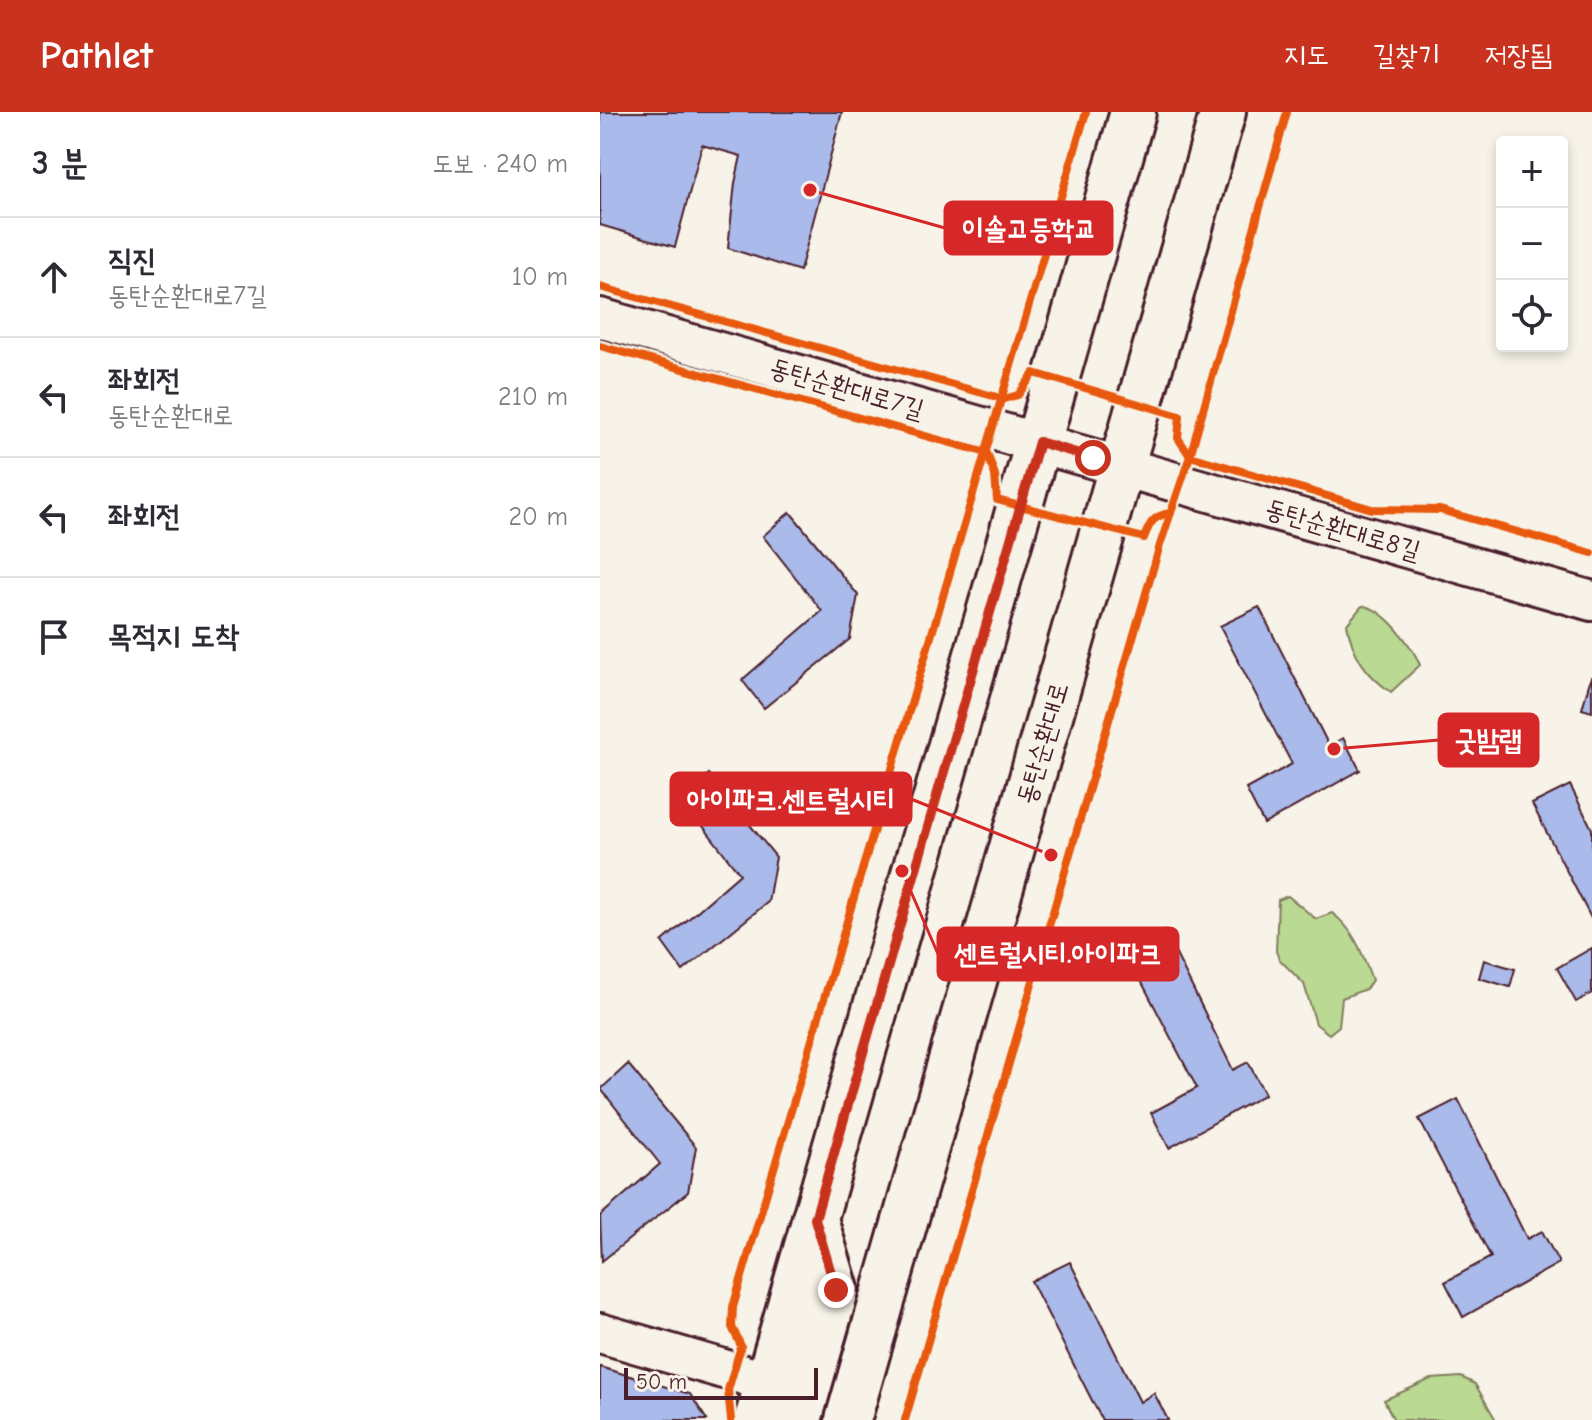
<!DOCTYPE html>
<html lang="ko">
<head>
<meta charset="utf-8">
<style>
	body { margin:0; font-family:"Comic Neue","Poor Story",sans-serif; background:#f2f2f3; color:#2b2b33 }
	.controls { position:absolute; right:24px; top:24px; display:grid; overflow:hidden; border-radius:8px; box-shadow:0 4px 12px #0003 }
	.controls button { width:72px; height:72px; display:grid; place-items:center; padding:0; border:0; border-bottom:2px solid #e1e1e2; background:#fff; color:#2b2b33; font:40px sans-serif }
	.scale { position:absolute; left:24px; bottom:20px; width:194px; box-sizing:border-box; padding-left:8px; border:4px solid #4a1f2b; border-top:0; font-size:22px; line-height:28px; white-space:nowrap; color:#4a1f2b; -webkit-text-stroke:6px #f7f3e8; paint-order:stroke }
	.stop { position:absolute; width:24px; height:24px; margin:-18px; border:6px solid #c8321e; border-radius:50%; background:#fff }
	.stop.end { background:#c8321e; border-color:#fff; box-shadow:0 2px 8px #0008 }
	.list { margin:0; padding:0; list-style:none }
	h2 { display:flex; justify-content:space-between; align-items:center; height:104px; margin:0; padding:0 32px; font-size:34px }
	h2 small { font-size:26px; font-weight:400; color:#7c7c81 }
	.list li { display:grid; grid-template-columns:52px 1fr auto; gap:24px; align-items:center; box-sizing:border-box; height:120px; padding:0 32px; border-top:2px solid #e1e1e2 }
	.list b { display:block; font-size:30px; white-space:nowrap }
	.list p { margin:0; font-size:26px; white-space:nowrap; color:#7c7c81 }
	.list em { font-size:26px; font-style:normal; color:#7c7c81 }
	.icon { flex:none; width:44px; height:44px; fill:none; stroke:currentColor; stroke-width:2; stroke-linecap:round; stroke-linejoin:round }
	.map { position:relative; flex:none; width:992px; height:1308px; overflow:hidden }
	header { display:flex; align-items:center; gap:48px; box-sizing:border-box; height:112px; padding:0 40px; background:#c8321e; color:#fff }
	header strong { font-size:38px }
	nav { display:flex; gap:44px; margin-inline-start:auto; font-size:28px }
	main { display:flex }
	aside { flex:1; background:#fff }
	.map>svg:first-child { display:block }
	.green { fill:#bad992; stroke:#827c5e; stroke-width:2 }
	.building { fill:#aabaea; stroke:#4a1f2b; stroke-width:2 }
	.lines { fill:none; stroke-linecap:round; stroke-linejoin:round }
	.minor-casing { stroke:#4a1f2b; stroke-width:44 }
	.major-casing { stroke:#4a1f2b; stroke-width:50 }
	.minor { stroke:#f7f3e8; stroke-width:38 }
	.major { stroke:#f7f3e8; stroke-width:44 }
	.cycleway-casing { stroke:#f7f3e8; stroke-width:13 }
	.cycleway { stroke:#e8590c; stroke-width:8 }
	.route { stroke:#c8321e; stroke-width:10 }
	.labels { text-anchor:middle; stroke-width:6; stroke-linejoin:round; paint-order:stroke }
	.street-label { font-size:26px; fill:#4a1f2b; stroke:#f7f3e8 }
	.leader { fill:none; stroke:#d62828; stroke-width:3 }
	.callout-dot { fill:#d62828; stroke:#f7f3e8; stroke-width:3 }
	.callout { fill:#d62828; stroke:#d62828; stroke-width:3 }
	.callout-label { font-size:28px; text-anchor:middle; font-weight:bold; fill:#fff }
</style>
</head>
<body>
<header>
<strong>Pathlet</strong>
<nav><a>지도</a><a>길찾기</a><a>저장됨</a></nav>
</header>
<main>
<aside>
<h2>3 분<small>도보 · 240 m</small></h2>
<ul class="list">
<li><svg class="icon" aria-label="ahead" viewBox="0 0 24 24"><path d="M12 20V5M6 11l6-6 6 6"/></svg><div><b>직진</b><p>동탄순환대로7길</p></div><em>10 m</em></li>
<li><svg class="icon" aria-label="left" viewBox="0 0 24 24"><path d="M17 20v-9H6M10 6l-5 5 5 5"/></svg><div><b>좌회전</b><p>동탄순환대로</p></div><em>210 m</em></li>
<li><svg class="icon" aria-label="left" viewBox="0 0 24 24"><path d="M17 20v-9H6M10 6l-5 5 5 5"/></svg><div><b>좌회전</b></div><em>20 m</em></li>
<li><svg class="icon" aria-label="arrive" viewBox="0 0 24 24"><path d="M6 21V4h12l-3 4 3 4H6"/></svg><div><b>목적지 도착</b></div></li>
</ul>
</aside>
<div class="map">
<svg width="992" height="1308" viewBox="0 0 992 1308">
	<rect width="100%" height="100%" fill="#f7f3e8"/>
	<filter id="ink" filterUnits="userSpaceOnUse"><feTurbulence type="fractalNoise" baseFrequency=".0125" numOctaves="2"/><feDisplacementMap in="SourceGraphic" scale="16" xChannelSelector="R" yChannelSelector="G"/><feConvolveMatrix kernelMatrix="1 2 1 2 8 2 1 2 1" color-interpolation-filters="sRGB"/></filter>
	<g filter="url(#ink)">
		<g class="green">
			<path d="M762,494C784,495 812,534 820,553L791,580C766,563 752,542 747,512Z"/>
			<path d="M688,784L716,807L732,801C755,818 763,843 772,868L766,877L742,886L739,914L729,922L716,912L704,872L679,847L676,839L678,788Z"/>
			<polygon points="861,1265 875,1272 896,1308 794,1308 784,1288 831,1267"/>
		</g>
		<g class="building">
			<polygon points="0,0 242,0 200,159 128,136 135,71 141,44 102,33 75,135 0,113"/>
			<polygon points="190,400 258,483 250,527 164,596 142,568 222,499 163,424"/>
			<polygon points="659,495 729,634 743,626 760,658 664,712 646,677 692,652 620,514"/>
			<polygon points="991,565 992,565 992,600 982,597"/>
			<polygon points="109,662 176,745 168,790 83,859 62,830 140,762 82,687"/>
			<polygon points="970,673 992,717 992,808 932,692"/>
			<polygon points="564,818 633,958 648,950 665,982 569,1036 551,1001 597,976 525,838"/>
			<polygon points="992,836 992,881 976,890 957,856"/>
			<polygon points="884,848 915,857 910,875 879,866"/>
			<polygon points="28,952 96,1035 88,1080 2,1149 0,1104 60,1052 1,977"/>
			<polygon points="858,987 927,1127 942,1119 959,1151 863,1205 845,1170 891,1145 819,1007"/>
			<polygon points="470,1150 540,1290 554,1281 568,1308 502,1308 431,1169"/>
			<polygon points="0,1255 90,1282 107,1308 0,1308"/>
		</g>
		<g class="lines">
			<defs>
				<g id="minor">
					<polyline points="0,206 992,489"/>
					<polyline points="0,1221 168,1270"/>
				</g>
				<g id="major">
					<polyline points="157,1308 533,0"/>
					<polyline points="199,1308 236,1178 215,1107"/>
					<polyline points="248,1308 623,0"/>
				</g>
			</defs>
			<use href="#minor" class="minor-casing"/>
			<use href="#major" class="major-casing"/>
			<use href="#minor" class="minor"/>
			<use href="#major" class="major"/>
			<defs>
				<g id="cycleway">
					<polyline points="0,175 404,287 418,283 434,261 580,304 578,326 590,344 772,397 840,398 992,441"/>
					<path d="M0,234L387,341L395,363L397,388L544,426C550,410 554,403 571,401"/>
					<polyline points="131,1308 128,1278 141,1234 132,1215 133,1195 486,0"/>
					<polyline points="305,1308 560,433 590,344 687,0"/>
				</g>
			</defs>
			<use href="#cycleway" class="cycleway-casing"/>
			<use href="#cycleway" class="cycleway"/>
		</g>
	</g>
	<g class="lines" filter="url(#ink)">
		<polyline class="route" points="236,1178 215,1107 439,330 493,346"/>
	</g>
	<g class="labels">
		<g class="street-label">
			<text transform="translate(247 276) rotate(16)" y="9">동탄순환대로7길</text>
			<text transform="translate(743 417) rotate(16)" y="9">동탄순환대로8길</text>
			<text transform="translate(442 631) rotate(-74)" y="9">동탄순환대로</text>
		</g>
	</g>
	<path class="leader" d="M210 78L345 116M734 637L839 628M451 743L311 687M302 759L338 842"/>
	<g class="callout-dot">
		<circle cx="210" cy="78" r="8"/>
		<circle cx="734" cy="637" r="8"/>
		<circle cx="451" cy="743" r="8"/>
		<circle cx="302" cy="759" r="8"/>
	</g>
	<g class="callout">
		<rect x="345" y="90" width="167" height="52" rx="8"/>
		<rect x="839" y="602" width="99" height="52" rx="8"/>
		<rect x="71" y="661" width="240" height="52" rx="8"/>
		<rect x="338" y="816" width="240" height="52" rx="8"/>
	</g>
	<g class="callout-label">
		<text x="429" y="126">이솔고등학교</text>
		<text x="888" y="637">굿밤랩</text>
		<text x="191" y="697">아이파크.센트럴시티</text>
		<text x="458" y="851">센트럴시티.아이파크</text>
	</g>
</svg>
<div class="controls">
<button>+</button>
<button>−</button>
<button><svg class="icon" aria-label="locate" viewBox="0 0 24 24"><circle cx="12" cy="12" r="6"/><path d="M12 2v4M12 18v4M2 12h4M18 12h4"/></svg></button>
</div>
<div class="scale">50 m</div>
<div class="stop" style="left:493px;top:346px"></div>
<div class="stop end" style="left:236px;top:1178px"></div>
</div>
</main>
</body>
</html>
